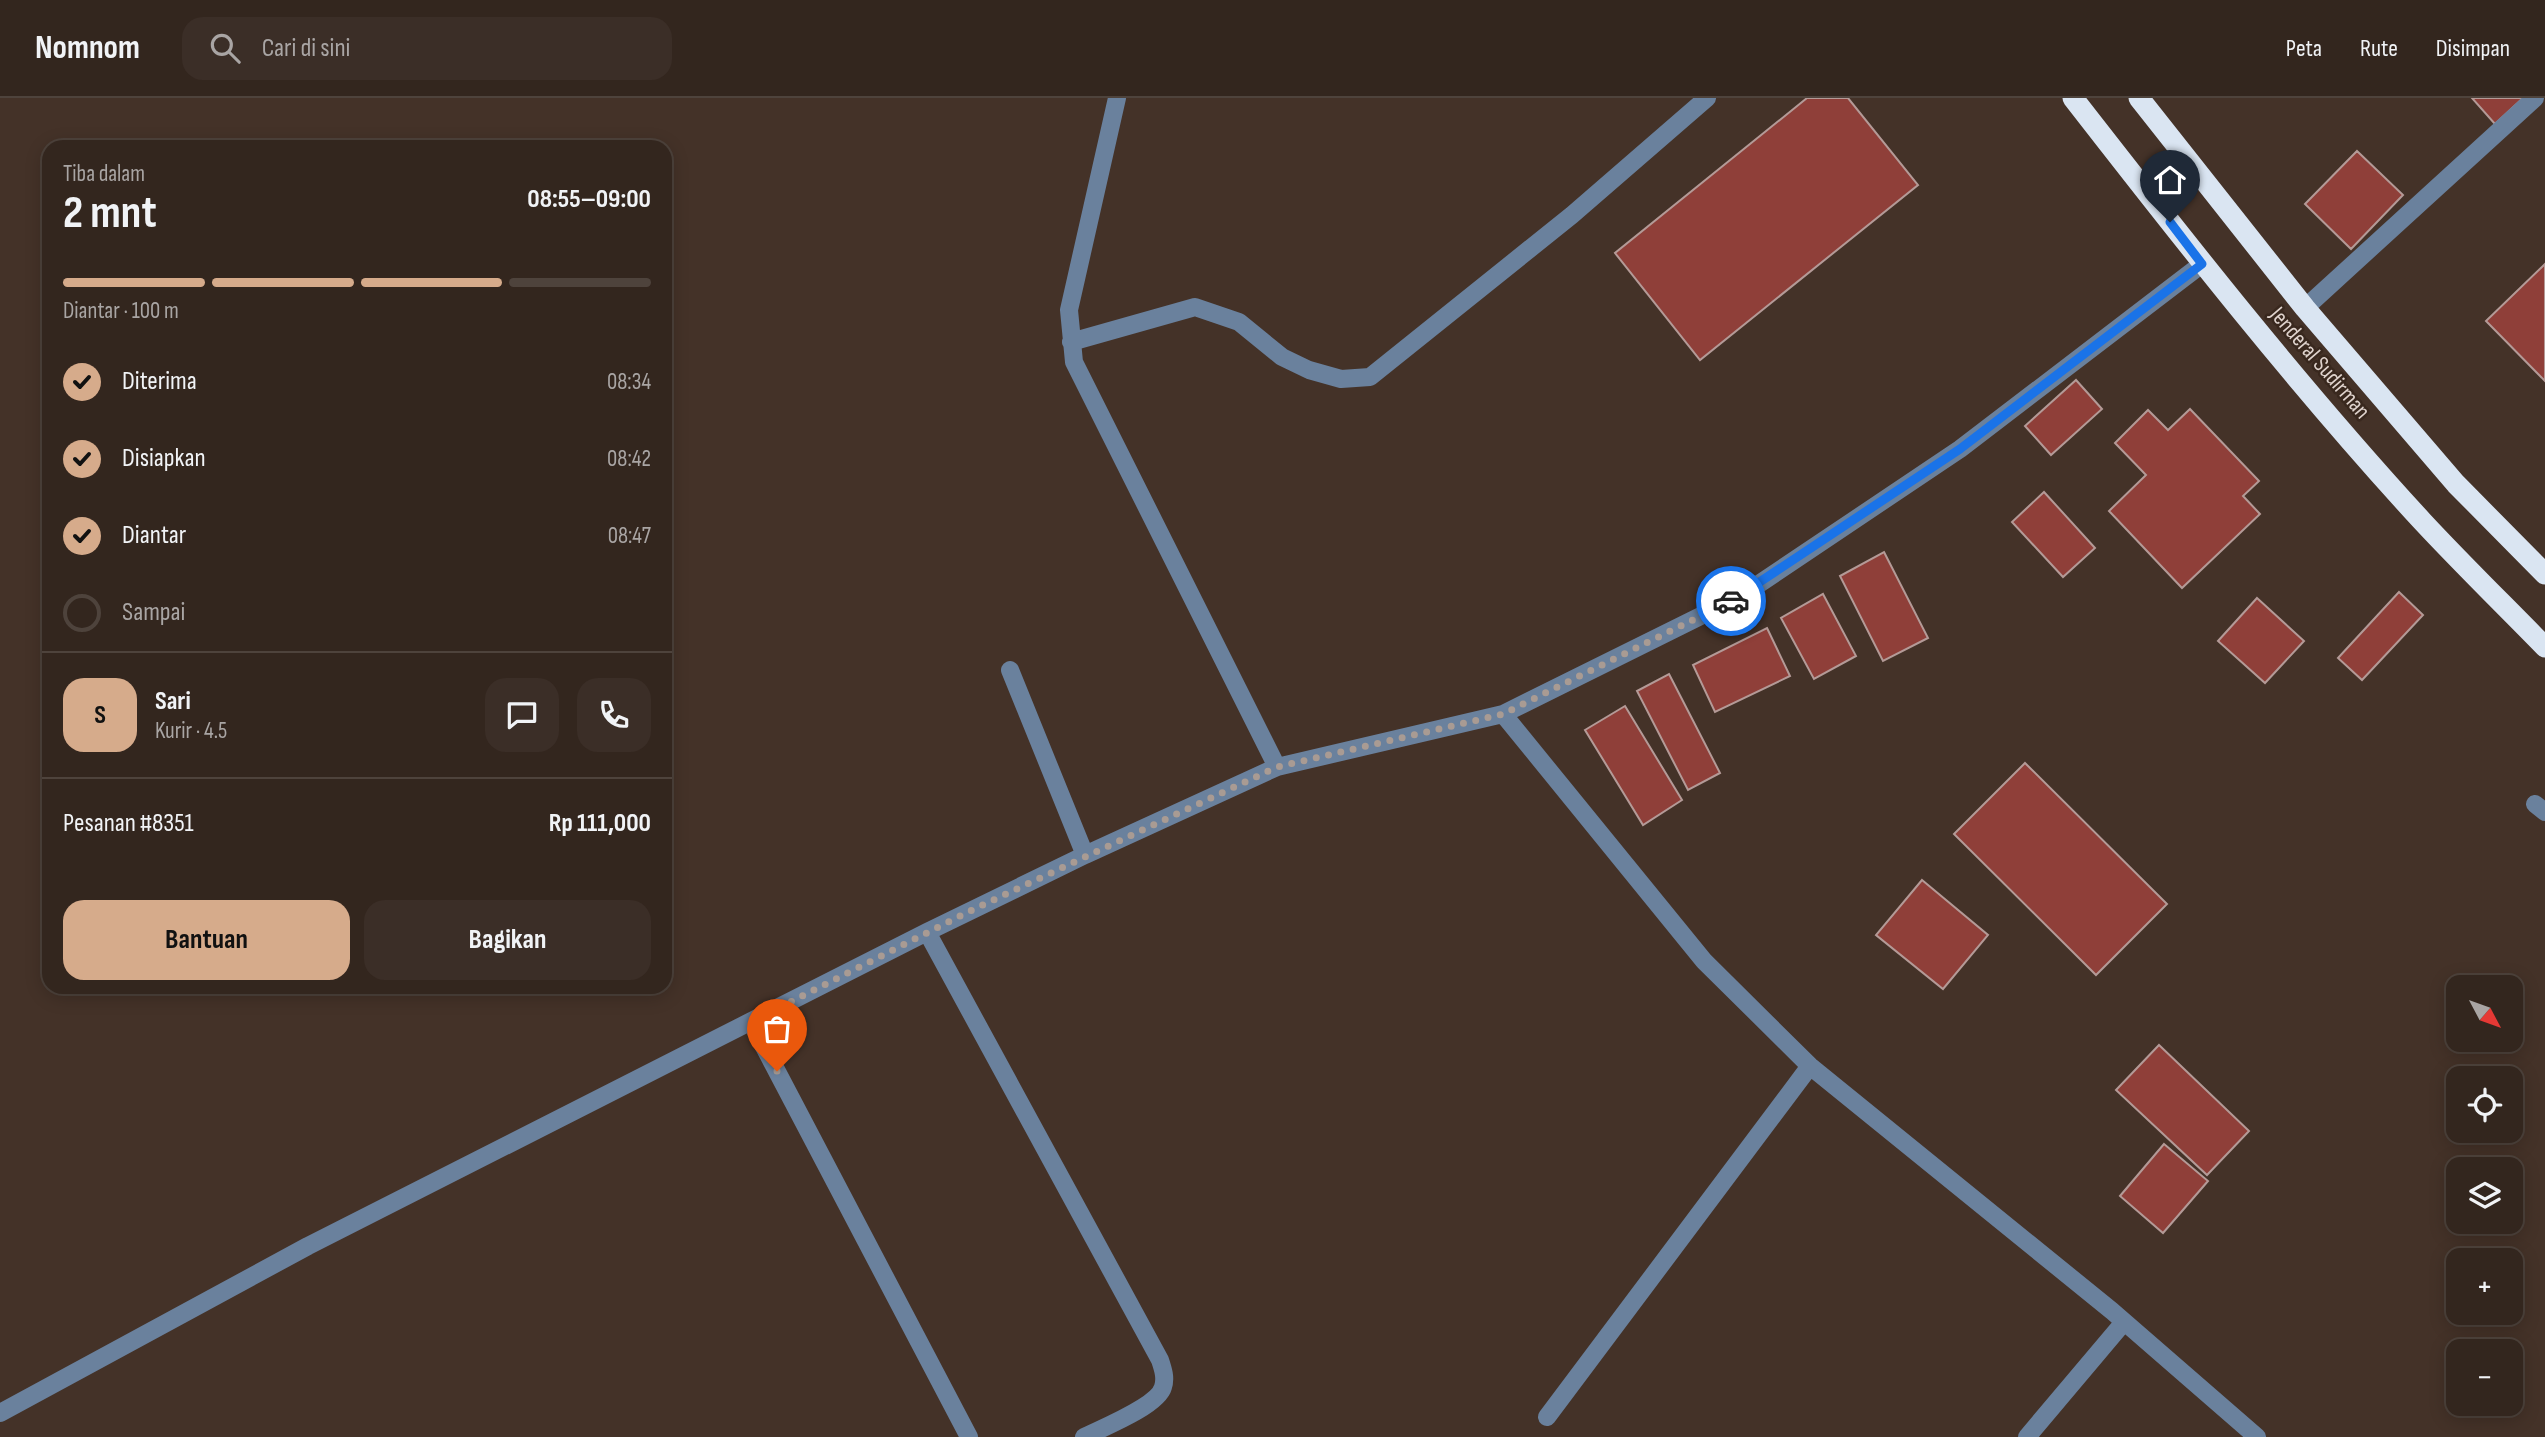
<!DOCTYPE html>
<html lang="id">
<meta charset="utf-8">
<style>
:root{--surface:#33261e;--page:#3b2e27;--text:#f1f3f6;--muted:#a9a5a4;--line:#4e433c;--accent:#d6ab8b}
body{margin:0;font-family:"Sofia Sans Condensed",sans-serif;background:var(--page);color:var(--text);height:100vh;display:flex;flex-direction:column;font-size:26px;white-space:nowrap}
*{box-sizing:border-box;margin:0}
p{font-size:23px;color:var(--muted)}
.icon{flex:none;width:38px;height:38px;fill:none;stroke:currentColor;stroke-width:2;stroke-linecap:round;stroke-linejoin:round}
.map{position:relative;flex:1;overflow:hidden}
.details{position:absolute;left:42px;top:42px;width:630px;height:854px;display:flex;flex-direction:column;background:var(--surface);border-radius:21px;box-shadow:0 4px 18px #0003,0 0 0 2px var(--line)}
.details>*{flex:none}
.needle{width:46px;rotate:131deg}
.tools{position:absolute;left:2446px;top:877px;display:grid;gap:14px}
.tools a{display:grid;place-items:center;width:77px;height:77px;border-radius:14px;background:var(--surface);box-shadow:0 4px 18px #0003,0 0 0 2px var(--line);font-size:35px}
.pin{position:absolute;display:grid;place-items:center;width:60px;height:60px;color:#fff;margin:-72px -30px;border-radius:50% 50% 50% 0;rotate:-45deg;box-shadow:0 0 7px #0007}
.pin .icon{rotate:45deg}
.courier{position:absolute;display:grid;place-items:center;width:70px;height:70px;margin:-35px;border:5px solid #1a73e8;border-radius:50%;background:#fff;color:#222;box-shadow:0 2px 9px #0007}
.headline em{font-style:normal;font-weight:700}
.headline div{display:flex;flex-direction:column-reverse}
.headline{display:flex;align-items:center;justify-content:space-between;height:119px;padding:0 21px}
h1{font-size:46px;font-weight:700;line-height:52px}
.bar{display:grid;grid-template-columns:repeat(4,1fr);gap:10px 7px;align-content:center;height:84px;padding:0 21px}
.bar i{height:9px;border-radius:5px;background:var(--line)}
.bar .on{background:var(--accent)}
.bar p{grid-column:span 4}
.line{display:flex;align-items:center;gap:18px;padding:0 21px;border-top:2px solid var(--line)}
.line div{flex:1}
.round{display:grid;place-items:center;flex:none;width:74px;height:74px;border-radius:21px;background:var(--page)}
ol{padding:0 21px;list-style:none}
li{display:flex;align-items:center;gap:21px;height:77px}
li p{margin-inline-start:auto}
li .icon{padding:7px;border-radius:50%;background:var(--accent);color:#111;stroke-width:4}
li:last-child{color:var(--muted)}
li i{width:38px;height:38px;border:4px solid var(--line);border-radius:50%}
.cta{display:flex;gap:14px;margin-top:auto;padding:14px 21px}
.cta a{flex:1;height:80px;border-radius:21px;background:var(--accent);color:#111;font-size:28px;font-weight:700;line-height:80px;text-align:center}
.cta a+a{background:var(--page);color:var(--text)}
header{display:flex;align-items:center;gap:42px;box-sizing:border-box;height:98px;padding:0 35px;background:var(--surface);border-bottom:2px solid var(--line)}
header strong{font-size:33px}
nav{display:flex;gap:38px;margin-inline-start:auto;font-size:24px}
.search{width:490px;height:63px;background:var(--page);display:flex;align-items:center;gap:18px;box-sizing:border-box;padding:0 24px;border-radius:21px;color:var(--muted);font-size:26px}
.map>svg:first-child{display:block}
.building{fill:#8f3f39;stroke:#b49a97;stroke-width:2}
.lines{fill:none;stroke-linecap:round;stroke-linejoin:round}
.minor{stroke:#6a819d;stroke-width:18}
.highway{stroke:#dae5f2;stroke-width:21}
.done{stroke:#a99b93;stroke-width:7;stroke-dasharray:0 12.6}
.route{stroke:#1a73e8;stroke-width:9}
.labels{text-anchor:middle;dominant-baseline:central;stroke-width:5;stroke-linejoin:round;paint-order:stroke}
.street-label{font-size:23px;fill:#dfd3cd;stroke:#39281e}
</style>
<header>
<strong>Nomnom</strong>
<div class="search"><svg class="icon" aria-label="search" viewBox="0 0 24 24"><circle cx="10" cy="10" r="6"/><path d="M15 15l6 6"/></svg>Cari di sini</div>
<nav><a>Peta</a><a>Rute</a><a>Disimpan</a></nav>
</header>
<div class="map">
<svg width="2545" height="1339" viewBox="0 0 2545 1339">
<rect width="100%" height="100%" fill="#443228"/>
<path class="building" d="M 1807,0 L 1848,0 L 1918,87 L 1700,262 L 1615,155 Z
M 2472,0 L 2523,0 L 2495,26 Z
M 2357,53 L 2403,97 L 2351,151 L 2305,106 Z
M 2545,166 L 2545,283 L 2486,223 Z
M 2076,282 L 2102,311 L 2051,357 L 2025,328 Z
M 2190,311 L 2259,383 L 2243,398 L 2260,416 L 2182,490 L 2109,413 L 2146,377 L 2115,345 L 2148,312 L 2168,332 Z
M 2044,394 L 2095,450 L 2063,479 L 2012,424 Z
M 1884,454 L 1928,540 L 1883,563 L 1840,478 Z
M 2399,494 L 2423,517 L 2362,582 L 2338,560 Z
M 1823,496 L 1856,558 L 1814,581 L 1781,520 Z
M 2257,500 L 2304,543 L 2265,585 L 2218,543 Z
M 1767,530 L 1790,578 L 1715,614 L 1693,567 Z
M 1669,576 L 1720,675 L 1688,692 L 1637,593 Z
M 1625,608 L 1682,702 L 1643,727 L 1585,632 Z
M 2025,665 L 2167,806 L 2096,877 L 1954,736 Z
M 1922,782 L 1988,837 L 1943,891 L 1876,837 Z
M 2159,947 L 2249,1033 L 2207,1077 L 2116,992 Z
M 2164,1046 L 2208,1083 L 2163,1135 L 2120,1098 Z"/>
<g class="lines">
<path class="minor" d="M 1117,0 L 1069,212 L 1074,264 L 1277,669
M 2305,210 L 2535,0
M 1071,244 L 1195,209 L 1239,224 L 1282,259 L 1309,272 L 1341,281 L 1370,279 L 1572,117 L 1707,0
M 1010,572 L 1085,757
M 1503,616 L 1704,863 L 1810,968 L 2112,1213 L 2257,1339
M 2535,706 L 2545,714
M 927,834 L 1160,1262 C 1163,1271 1166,1280 1163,1289 C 1158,1308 1102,1330 1084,1339
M 751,924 L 969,1339
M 0,1315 L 308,1148 L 927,834 L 1085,757 L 1277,669 L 1503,616 L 1741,498 L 1960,351 L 2202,166
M 1547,1319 L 1810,968
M 2027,1339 L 2124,1224"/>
<path class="highway" d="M 2073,0 C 2185,144 2298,288 2422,423 C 2462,466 2504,507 2545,549
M 2139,0 L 2305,210 L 2456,386 L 2545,476"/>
</g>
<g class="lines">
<path class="done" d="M 777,973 L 751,924 L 972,812 L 1277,669 L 1503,616 L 1731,503"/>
<path class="route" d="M 1731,503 L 1960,351 L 2202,166 L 2170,124"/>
</g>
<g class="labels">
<g class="street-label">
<text transform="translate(2320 265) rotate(49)">Jenderal Sudirman</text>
</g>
</g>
</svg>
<div class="tools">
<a><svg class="needle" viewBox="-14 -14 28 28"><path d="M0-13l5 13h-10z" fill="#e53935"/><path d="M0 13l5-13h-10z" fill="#a9a5a4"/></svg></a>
<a><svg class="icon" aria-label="locate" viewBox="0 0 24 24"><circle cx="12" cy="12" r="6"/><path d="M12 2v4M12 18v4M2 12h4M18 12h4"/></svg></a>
<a><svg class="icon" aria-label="layers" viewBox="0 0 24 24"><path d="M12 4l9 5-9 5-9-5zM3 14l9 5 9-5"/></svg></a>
<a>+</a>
<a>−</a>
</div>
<div class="pin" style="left:777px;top:973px;background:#ea580c"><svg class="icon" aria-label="bag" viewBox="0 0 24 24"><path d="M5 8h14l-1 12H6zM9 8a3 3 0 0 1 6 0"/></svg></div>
<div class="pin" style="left:2170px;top:124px;background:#1f2937"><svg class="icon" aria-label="home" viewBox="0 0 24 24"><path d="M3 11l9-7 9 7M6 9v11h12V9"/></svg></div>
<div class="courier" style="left:1731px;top:503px"><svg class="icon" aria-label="car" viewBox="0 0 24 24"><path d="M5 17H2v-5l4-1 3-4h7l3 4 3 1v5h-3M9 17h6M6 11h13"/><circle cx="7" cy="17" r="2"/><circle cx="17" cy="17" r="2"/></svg></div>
<section class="details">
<div class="headline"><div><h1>2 mnt</h1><p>Tiba dalam</p></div><em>08:55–09:00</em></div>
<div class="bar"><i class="on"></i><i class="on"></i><i class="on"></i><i></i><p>Diantar · 100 m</p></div>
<ol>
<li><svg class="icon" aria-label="check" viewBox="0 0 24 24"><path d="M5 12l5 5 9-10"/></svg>Diterima<p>08:34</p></li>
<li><svg class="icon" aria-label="check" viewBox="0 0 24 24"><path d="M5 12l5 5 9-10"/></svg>Disiapkan<p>08:42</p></li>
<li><svg class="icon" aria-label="check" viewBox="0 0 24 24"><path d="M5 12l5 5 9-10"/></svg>Diantar<p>08:47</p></li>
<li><i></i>Sampai</li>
</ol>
<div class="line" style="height:126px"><b class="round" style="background:var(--accent);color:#111">S</b><div><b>Sari</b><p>Kurir · 4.5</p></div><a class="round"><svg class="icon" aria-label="chat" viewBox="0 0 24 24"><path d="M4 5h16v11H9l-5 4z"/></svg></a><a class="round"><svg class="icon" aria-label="phone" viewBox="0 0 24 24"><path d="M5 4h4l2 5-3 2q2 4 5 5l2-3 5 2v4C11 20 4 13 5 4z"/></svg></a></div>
<div class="line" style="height:91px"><div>Pesanan #8351</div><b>Rp 111,000</b></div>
<div class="cta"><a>Bantuan</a><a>Bagikan</a></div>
</section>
</div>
